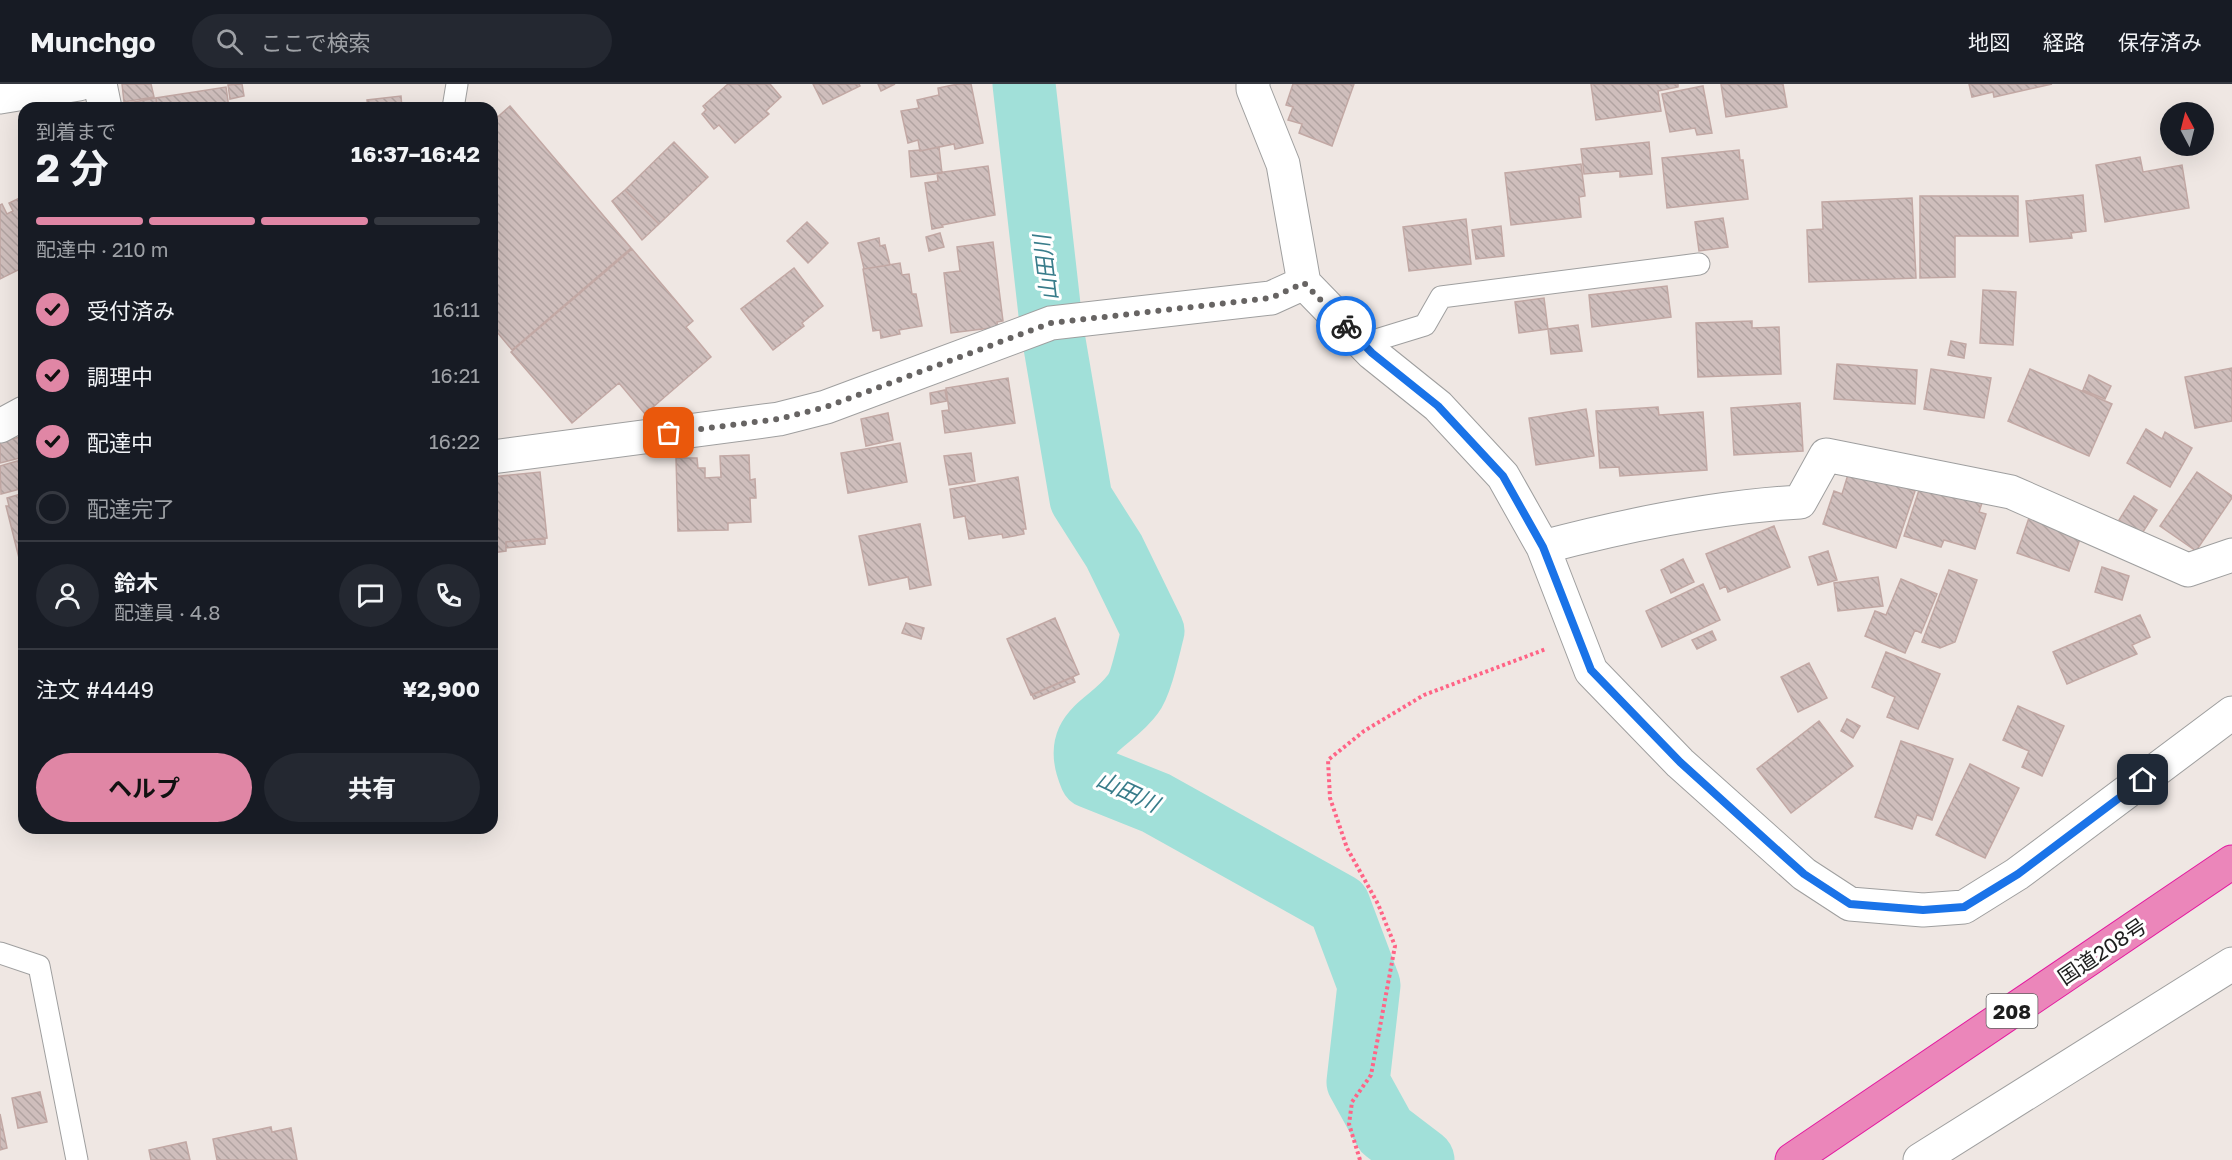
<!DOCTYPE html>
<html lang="ja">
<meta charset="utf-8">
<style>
:root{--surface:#171b24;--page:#242831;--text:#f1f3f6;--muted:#9ea1a6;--line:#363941;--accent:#e086a5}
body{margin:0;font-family:"Golos Text","Noto Sans JP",sans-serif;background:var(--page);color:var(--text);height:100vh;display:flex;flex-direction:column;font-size:22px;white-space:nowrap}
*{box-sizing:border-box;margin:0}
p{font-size:20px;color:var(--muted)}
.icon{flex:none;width:33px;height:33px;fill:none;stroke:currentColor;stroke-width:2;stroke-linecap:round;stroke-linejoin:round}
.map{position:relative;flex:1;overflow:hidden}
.panel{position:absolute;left:18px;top:18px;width:480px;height:732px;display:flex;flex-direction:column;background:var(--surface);border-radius:18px;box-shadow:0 6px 24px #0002}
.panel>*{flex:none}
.needle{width:39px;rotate:353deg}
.controls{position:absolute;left:2160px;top:18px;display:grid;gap:12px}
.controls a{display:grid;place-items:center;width:54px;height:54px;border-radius:50%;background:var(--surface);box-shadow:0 6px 24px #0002;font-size:30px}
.pin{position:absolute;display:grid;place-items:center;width:51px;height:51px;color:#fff;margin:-26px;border-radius:12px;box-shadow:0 3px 9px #0006}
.courier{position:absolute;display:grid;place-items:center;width:60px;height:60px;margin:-30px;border:4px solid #1a73e8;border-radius:50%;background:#fff;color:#222;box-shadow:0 2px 8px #0007}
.headline em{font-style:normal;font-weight:700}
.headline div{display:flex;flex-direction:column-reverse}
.headline{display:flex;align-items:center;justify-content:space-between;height:102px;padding:0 18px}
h1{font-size:39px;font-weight:700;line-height:45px}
.bar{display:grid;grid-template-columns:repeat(4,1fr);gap:9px 6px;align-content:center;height:72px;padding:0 18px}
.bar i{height:8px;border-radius:4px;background:var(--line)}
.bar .current{background:var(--accent)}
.bar p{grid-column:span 4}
.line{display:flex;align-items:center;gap:15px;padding:0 18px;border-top:2px solid var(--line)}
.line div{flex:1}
.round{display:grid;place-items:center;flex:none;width:63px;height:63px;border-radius:32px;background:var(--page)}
ol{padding:0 18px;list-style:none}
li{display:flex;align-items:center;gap:18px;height:66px}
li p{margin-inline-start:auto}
li .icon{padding:6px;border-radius:50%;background:var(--accent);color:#111;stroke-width:4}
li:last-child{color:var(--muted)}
li i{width:33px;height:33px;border:3px solid var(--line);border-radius:50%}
.primary-button{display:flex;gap:12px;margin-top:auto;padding:12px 18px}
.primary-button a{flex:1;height:69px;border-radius:36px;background:var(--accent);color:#111;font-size:24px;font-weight:700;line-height:69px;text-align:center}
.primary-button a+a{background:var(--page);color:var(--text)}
header{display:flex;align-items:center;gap:36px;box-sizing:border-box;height:84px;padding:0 30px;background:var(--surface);border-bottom:2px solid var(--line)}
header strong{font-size:28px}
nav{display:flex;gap:33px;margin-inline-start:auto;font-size:21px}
.search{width:420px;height:54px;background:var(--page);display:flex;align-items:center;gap:15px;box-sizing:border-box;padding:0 21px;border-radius:33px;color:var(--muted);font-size:22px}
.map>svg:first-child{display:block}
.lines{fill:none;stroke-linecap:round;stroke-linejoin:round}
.river{stroke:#a1e0d9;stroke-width:63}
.building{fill:url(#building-back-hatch);stroke:#c2a8a4;stroke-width:1.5}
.lane-casing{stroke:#9f9f9f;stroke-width:23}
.street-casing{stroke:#9f9f9f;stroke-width:35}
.highway-casing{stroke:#e31aa0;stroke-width:35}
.path{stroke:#ff6486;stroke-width:4;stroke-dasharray:3 3;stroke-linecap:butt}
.lane{stroke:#fff;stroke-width:21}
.street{stroke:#fff;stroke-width:33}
.highway{stroke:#eb86ba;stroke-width:33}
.done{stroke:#676463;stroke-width:6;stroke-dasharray:0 10.8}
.route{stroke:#1a73e8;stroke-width:8}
.labels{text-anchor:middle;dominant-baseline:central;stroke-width:6;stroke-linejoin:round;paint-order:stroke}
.shield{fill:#fff;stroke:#626262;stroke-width:1.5}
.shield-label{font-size:20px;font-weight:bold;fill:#1e1e1e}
.street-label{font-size:21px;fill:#1e1e1e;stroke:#fff}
.water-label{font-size:22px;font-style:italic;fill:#387c8a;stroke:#fff}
</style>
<header>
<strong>Munchgo</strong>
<div class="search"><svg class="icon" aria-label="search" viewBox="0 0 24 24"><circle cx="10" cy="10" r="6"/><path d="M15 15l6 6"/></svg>ここで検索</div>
<nav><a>地図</a><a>経路</a><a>保存済み</a></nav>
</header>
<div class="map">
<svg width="2232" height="1076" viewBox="0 0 2232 1076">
<defs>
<pattern id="building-back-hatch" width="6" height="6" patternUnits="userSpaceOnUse" patternTransform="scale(1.5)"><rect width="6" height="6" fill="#cfbebc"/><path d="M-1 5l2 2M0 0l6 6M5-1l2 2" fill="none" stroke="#b1a3a1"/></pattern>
</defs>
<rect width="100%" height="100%" fill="#efe7e3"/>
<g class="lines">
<path class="river" d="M 1024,0 L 1051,239 L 1081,415 L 1114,467 L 1153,547 C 1149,562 1141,600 1133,610 C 1110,642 1070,645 1091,693 L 1156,719 L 1339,821 L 1369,901 L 1358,998 L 1385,1047 L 1423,1076"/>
</g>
<path class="building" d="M 122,0 L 151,0 L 154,13 L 124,18 Z
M 242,0 L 244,12 L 230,15 L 228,1 Z
M 728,0 L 770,0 L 781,13 L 766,27 L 769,30 L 735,59 L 719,41 L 714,45 L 702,30 L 706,26 L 703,22 Z
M 813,0 L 859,0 L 860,2 L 823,20 Z
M 878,0 L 895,0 L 881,7 Z
M 958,0 L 971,0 L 983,59 L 955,65 L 954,60 L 920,67 L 918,56 L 908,59 L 901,27 L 919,24 L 917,16 L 939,11 L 938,4 Z
M 1293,0 L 1354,0 L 1332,62 L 1299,49 L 1302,40 L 1288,36 L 1293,23 L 1286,21 Z
M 1591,0 L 1678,0 L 1678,3 L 1658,7 L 1661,27 L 1596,36 Z
M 1721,0 L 1783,0 L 1787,23 L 1726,33 Z
M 1969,0 L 2052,0 L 1994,13 L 1993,8 L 1972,13 Z
M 1703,2 L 1712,49 L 1697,51 L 1695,44 L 1670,48 L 1662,10 Z
M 226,3 L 229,24 L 157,24 L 156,14 Z
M 401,12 L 402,24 L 368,24 L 367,16 Z
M 156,14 L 157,24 L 129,24 L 128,19 Z
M 510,22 L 631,164 L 512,266 L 492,242 L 492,38 Z
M 674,58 L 708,93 L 659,140 L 625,106 Z
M 1649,58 L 1652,90 L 1620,93 L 1620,87 L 1584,90 L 1581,65 Z
M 939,63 L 942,89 L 911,93 L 909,67 L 920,66 L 920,67 Z
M 1739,66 L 1740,76 L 1743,76 L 1748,115 L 1667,124 L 1662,74 Z
M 2140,73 L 2143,88 L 2182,81 L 2189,124 L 2105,138 L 2096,81 Z
M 1581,80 L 1585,112 L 1579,113 L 1581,133 L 1511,141 L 1505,89 Z
M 988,82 L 995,131 L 942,141 L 943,143 L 932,145 L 925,99 L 938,97 L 937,89 Z
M 625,106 L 659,140 L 642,156 L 612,117 Z
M 2083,111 L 2086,147 L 2071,149 L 2072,154 L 2030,158 L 2026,117 Z
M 24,112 L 24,183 L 0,195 L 0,121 L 2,120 L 7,130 L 13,127 L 9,119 Z
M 1920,112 L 2018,112 L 2018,152 L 1955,152 L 1955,193 L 1920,194 Z
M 1912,114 L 1916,194 L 1809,198 L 1807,146 L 1823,145 L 1822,118 Z
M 1723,134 L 1728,163 L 1699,167 L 1695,138 Z
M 1466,135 L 1471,180 L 1409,187 L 1403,143 Z
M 807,138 L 828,159 L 808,179 L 787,157 Z
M 1501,142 L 1504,172 L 1476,175 L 1472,146 Z
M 940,149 L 944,163 L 929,167 L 926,153 Z
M 879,154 L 880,162 L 885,161 L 890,181 L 864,185 L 858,159 Z
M 993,158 L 1003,237 L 997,238 L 998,243 L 951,249 L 944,189 L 960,187 L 957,163 Z
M 632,165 L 693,237 L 686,243 L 711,273 L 645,330 L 619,299 L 572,339 L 511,268 Z
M 900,179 L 902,191 L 909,190 L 912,210 L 916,210 L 922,242 L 899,246 L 900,250 L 881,254 L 880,246 L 873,247 L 863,185 Z
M 794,184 L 823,222 L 802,239 L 804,242 L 773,266 L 741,225 Z
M 1667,202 L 1671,233 L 1592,243 L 1589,211 Z
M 1983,206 L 2016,208 L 2013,261 L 1980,259 Z
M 1544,214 L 1548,245 L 1519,249 L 1515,218 Z
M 1752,237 L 1752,244 L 1779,243 L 1781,290 L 1698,293 L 1696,239 Z
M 1578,241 L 1582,267 L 1551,270 L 1548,245 Z
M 1951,257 L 1966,260 L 1964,274 L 1948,271 Z
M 1837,280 L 1917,286 L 1915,320 L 1834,315 Z
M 2232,284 L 2232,337 L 2195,344 L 2185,293 Z
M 1931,285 L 1991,294 L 1984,334 L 1924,325 Z
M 2030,285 L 2112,320 L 2089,372 L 2008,337 Z
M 2089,291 L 2111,302 L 2105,315 L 2083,306 Z
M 1008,294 L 1015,339 L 945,349 L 942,327 L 949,326 L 946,304 Z
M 945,306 L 947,317 L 931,320 L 930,309 Z
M 1800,319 L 1803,367 L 1734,371 L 1731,324 Z
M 1658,323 L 1659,331 L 1703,328 L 1707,386 L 1620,392 L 1619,383 L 1600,384 L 1596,327 Z
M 1586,325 L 1594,372 L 1536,381 L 1529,334 Z
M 888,329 L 893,356 L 866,362 L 861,335 Z
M 2146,345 L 2162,355 L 2165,348 L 2192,364 L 2170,403 L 2127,379 Z
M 24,352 L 24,373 L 0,379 L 0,358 Z
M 900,359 L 907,398 L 848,409 L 841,369 Z
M 971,369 L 975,397 L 949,401 L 944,372 Z
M 749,371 L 750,396 L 755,395 L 756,414 L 750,414 L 751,438 L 728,439 L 728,446 L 678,447 L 676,374 L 697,374 L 698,384 L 705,384 L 705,394 L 721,393 L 720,372 Z
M 21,376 L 24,388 L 24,404 L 1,410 L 0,382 Z
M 1850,384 L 1915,407 L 1896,464 L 1823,440 L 1834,407 L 1842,410 Z
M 540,388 L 547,454 L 506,458 L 506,467 L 492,469 L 492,393 Z
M 2197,388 L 2232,412 L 2232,414 L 2196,467 L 2160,442 Z
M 1018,393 L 1026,445 L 1023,445 L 1024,450 L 1003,454 L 1002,450 L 969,455 L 965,432 L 954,434 L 950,405 Z
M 1922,397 L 1983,416 L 1979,428 L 1986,430 L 1975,465 L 1944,456 L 1941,463 L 1904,452 Z
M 24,409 L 24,477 L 20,478 L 6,422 L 9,422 L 7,414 Z
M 2134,412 L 2157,426 L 2141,451 L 2119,436 Z
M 2031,428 L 2083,446 L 2069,487 L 2017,469 Z
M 920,440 L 931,501 L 910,505 L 908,493 L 869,501 L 859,452 Z
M 1774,442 L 1790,483 L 1728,508 L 1726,502 L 1720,505 L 1706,470 Z
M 545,454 L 545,460 L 506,464 L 506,458 Z
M 1828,467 L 1837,496 L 1818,501 L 1809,473 Z
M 1683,475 L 1694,498 L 1671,509 L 1661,486 Z
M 2102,483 L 2129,492 L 2122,516 L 2095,508 Z
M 1949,486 L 1977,496 L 1955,558 L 1940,564 L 1922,558 Z
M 1878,493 L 1883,522 L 1838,527 L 1834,499 Z
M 1901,495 L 1937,510 L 1921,549 L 1915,546 L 1905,569 L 1865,552 L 1875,527 L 1886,531 Z
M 1703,500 L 1720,536 L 1662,563 L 1646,527 Z
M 2140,531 L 2150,553 L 2132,561 L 2137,570 L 2067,600 L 2053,568 Z
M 1055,534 L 1079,590 L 1031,611 L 1007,555 Z
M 906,539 L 924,544 L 921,555 L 902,549 Z
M 1712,547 L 1716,556 L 1697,565 L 1692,556 Z
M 1886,568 L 1940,590 L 1918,645 L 1887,633 L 1895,613 L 1872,603 Z
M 1809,579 L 1827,614 L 1798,628 L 1781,593 Z
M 1073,593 L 1075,598 L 1034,615 L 1032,611 Z
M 2018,622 L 2064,642 L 2042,692 L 2022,683 L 2029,667 L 2003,656 Z
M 1847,635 L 1860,642 L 1853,654 L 1841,647 Z
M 1819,637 L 1853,682 L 1791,729 L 1757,685 Z
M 1901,657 L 1953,675 L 1932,736 L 1917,731 L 1912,745 L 1875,733 Z
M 1970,680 L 2019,704 L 1985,774 L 1936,751 Z
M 40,1008 L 47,1038 L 18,1044 L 12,1014 Z
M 0,1030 L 7,1064 L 0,1066 Z
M 271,1043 L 272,1048 L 291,1044 L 297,1076 L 217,1076 L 213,1055 Z
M 186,1058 L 190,1076 L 151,1076 L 149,1066 Z"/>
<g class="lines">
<g class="lane-casing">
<path id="lane" d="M 453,24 L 457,0
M 1363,260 L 1425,241 L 1441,213 L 1699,180
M 0,869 L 39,882 L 77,1076"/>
</g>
<g class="street-casing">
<path id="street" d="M 100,0 L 105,24
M 1253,0 L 1253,5 L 1283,80 L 1304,199
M 0,13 L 79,0
M 0,342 L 24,329
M 492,373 L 779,335 L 826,323 L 1051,239 L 1271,214 L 1304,199 L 1372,269 L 1438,322 L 1503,392 L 1543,463 L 1591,587 L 1680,679 L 1804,790 L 1850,820 L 1923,826 L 1964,823 L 2017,790 L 2232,629
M 1543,463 C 1626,441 1714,423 1800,418 L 1826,371 L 2011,408 L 2188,486 L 2232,471
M 1920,1076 L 2232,880"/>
</g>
<g class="highway-casing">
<path id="highway" d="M 1792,1076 L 2232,778"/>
</g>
<path class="path" d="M 1360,1076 L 1349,1040 L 1352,1018 L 1371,991 L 1395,862 L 1378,820 L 1347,764 L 1330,714 L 1328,676 L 1364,647 L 1424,611 L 1546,565"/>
<use href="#lane" class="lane"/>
<use href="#street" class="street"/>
<use href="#highway" class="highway"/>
</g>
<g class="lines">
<path class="done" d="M 669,349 L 779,335 L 826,323 L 1051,239 L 1271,214 L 1304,199 L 1346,242"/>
<path class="route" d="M 1346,242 L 1372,269 L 1438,322 L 1503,392 L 1543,463 L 1591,586 L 1680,678 L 1786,774 L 1804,790 L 1850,820 L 1923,826 L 1964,823 L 2018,790 L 2143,696"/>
</g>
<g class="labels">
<rect class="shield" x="1986.5" y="910" width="51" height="34" rx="4.5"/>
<g class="shield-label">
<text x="2012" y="927">208</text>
</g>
<g class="street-label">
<text transform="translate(2102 867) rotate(-34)">国道208号</text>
</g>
<g class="water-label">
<text transform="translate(1045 184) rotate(-97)">山田川</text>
<text transform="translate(1128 707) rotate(25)">山田川</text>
</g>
</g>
</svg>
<div class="controls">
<a><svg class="needle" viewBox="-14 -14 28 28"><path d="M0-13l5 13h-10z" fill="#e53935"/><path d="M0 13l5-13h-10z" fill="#9ea1a6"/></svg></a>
</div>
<div class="pin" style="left:669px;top:349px;background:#ea580c"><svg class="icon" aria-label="bag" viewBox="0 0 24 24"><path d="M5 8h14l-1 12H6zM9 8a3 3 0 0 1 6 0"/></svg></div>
<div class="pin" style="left:2143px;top:696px;background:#1f2937"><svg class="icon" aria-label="home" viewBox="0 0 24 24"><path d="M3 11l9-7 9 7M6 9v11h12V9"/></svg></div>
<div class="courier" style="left:1346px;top:242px"><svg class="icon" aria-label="bike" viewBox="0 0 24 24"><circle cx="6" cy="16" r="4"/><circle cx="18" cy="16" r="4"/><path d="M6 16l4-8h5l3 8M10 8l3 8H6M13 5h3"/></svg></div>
<section class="panel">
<div class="headline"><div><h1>2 分</h1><p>到着まで</p></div><em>16:37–16:42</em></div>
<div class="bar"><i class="current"></i><i class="current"></i><i class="current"></i><i></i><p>配達中 · 210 m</p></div>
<ol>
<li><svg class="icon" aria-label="check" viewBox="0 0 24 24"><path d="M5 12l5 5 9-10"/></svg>受付済み<p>16:11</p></li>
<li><svg class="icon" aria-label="check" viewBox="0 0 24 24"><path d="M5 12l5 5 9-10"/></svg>調理中<p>16:21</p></li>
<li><svg class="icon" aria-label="check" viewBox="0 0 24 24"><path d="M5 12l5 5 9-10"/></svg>配達中<p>16:22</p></li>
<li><i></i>配達完了</li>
</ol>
<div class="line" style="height:108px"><a class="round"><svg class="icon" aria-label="person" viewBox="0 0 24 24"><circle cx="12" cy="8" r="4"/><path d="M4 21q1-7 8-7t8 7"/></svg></a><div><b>鈴木</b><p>配達員 · 4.8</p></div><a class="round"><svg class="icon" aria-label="chat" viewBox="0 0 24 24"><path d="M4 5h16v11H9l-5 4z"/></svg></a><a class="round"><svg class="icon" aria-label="phone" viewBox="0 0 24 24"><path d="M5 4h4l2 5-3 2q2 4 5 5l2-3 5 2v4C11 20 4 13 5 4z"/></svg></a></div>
<div class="line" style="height:78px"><div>注文 #4449</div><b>¥2,900</b></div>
<div class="primary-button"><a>ヘルプ</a><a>共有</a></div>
</section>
</div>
